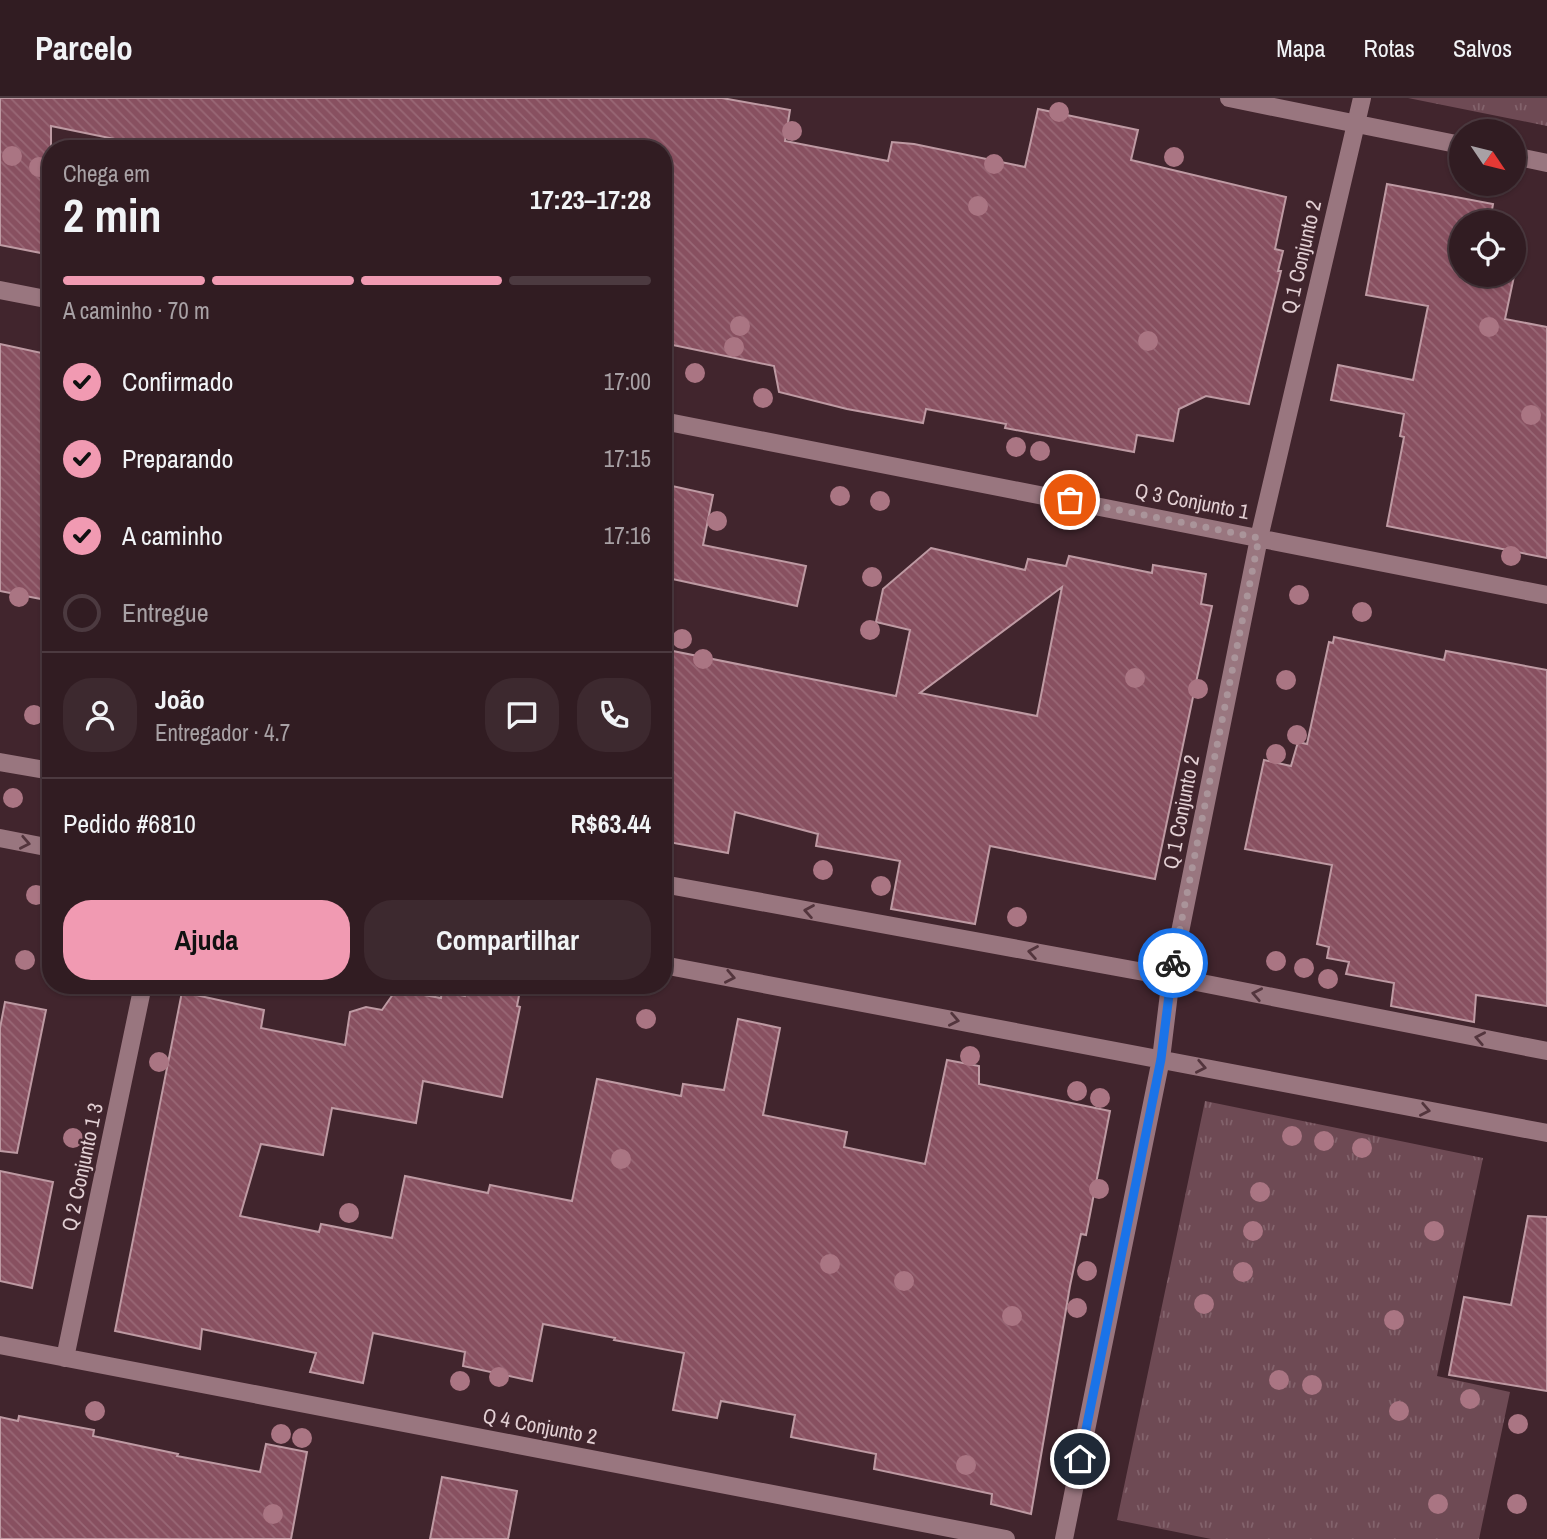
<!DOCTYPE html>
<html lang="pt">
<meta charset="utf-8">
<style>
:root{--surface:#311c22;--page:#3d292f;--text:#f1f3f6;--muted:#a8a1a5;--line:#4c3a40;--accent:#f19ab2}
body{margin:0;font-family:"Archivo Narrow",sans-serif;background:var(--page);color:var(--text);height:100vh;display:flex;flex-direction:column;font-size:26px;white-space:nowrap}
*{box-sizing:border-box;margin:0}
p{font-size:23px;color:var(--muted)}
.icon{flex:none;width:38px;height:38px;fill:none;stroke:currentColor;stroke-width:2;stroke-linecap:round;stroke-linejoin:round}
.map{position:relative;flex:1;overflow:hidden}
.drawer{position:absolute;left:42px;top:42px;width:630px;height:854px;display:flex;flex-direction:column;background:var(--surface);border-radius:28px;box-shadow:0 2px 5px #0004,0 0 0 2px var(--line)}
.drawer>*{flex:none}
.needle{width:46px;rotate:125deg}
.fabs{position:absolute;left:1449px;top:21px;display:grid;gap:14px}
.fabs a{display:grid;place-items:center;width:77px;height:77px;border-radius:50%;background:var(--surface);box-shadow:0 2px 5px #0004,0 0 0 2px var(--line);font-size:35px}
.pin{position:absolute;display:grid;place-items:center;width:60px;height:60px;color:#fff;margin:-30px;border:4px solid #fff;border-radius:50%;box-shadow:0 2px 7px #0007}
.courier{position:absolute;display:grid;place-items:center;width:70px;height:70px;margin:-35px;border:5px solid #1a73e8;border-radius:50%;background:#fff;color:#222;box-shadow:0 2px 9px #0007}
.head em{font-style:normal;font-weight:800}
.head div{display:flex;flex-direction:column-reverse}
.head{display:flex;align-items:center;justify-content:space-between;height:119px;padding:0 21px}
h1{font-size:46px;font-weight:800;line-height:52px}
.bar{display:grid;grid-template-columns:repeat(4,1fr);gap:10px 7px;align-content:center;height:84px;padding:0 21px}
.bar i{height:9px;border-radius:5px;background:var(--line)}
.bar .current{background:var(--accent)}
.bar p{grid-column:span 4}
.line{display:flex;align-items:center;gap:18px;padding:0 21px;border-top:2px solid var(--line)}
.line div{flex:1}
.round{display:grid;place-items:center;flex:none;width:74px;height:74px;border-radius:28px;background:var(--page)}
ol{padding:0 21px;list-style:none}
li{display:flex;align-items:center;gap:21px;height:77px}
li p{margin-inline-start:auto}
li .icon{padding:7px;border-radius:50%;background:var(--accent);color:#111;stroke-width:4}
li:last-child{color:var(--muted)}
li i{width:38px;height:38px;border:4px solid var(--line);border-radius:50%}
.action{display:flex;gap:14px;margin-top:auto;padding:14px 21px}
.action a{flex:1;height:80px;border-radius:28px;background:var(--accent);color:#111;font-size:28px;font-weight:800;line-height:80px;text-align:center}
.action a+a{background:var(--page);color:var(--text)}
header{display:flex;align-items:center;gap:42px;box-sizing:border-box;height:98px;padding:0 35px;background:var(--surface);border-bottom:2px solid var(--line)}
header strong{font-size:33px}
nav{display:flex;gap:38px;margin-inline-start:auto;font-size:24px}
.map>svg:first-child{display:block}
.park{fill:url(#park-tufts)}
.building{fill:url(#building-back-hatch);stroke:#be9aa3;stroke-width:2;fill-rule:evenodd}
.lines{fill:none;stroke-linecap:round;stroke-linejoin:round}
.minor{stroke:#99767f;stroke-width:18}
.tree{fill:#aa7583}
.oneway{stroke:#53353d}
.done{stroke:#aa949a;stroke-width:7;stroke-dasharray:0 12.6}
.route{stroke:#1a73e8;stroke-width:9}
.labels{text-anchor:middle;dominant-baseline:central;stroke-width:5;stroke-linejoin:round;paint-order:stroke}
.street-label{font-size:21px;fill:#e3d0d4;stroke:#41252d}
</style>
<header>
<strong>Parcelo</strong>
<nav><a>Mapa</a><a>Rotas</a><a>Salvos</a></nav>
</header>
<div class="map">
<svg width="1547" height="1441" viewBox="0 0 1547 1441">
<defs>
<pattern id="park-tufts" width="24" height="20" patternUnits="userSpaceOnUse" patternTransform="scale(1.75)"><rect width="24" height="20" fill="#6e4a54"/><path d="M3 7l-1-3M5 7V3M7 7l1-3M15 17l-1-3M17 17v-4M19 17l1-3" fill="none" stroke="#83636c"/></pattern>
<pattern id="building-back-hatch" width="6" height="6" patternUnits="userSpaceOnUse" patternTransform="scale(1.75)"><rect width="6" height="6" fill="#885060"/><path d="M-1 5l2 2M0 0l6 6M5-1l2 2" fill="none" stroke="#996876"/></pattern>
</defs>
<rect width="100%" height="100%" fill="#41252d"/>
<path class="park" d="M 1408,0 L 1547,0 L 1547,28 Z
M 1205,1003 L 1483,1060 L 1437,1278 L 1510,1294 L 1479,1441 L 1211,1441 L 1117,1422 Z"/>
<path class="building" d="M 0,0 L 722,0 L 790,12 L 785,43 L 888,63 L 892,44 L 914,46 L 1025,69 L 1038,11 L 1138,32 L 1131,62 L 1286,99 L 1275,151 L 1283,153 L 1278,173 L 1281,173 L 1249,306 L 1206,298 L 1179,311 L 1173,343 L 1137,337 L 1134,354 L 1005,330 L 1006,326 L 926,311 L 923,325 L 847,311 L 779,294 L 774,268 L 663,245 L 663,51 L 132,51 L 134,45 L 51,28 L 51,131 L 46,156 L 0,147 Z
M 1387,86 L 1493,106 L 1490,124 L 1461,124 L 1461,177 L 1514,177 L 1514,163 L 1517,164 L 1505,221 L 1547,229 L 1547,460 L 1387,428 L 1404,339 L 1400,338 L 1404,316 L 1331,302 L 1338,267 L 1413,282 L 1428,208 L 1366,197 Z
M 0,246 L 51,257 L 51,503 L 0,493 Z
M 663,386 L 713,397 L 703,447 L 806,468 L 797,508 L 663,479 Z
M 931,450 L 1025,472 L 1028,461 L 1066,468 L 1069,458 L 1152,475 L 1153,467 L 1206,476 L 1201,506 L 1212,508 L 1155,781 L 990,748 L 975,826 L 891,811 L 900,763 L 816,748 L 818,736 L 735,714 L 728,755 L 663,743 L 663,551 L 896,598 L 910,532 L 876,524 L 883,491 ZM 1062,489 L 1037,618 L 920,595 L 1042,504 Z
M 1334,539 L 1444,562 L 1446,553 L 1547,572 L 1547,908 L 1476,897 L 1474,924 L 1391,908 L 1394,885 L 1346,876 L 1349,864 L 1327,860 L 1329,849 L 1317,846 L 1332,767 L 1245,751 L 1264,662 L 1291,668 L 1298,644 L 1307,646 L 1329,544 L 1333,545 Z
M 468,887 L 521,887 L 517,908 L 520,909 L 502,999 L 423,983 L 416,1025 L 332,1010 L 323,1057 L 261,1046 L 240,1118 L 319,1134 L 321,1126 L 392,1140 L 405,1078 L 488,1095 L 490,1087 L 572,1103 L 597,981 L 681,998 L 683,986 L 724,992 L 738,921 L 780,930 L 763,1017 L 847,1034 L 844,1049 L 925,1066 L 947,962 L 979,968 L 979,986 L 1110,1013 L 1086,1137 L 1081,1136 L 1070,1188 L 1031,1416 L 991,1406 L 992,1396 L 874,1371 L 876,1356 L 791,1339 L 795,1317 L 721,1303 L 717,1320 L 673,1312 L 684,1255 L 614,1242 L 615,1240 L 543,1226 L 532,1283 L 463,1268 L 465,1254 L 373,1235 L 363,1285 L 310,1274 L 316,1255 L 202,1231 L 200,1251 L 115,1233 L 182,894 L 264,912 L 261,930 L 345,947 L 350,914 L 366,909 L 382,912 L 396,892 L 441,900 L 442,893 L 465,898 Z
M 5,904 L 46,912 L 17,1055 L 0,1053 L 0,930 Z
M 0,1073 L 53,1084 L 32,1190 L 0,1183 Z
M 1528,1118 L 1547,1119 L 1547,1293 L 1449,1277 L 1464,1199 L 1511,1207 Z
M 19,1318 L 94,1332 L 93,1338 L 178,1356 L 177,1358 L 260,1374 L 266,1346 L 307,1354 L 291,1441 L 0,1441 L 0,1319 L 18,1323 Z
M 442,1379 L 517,1393 L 508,1441 L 430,1441 Z"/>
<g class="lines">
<path class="minor" d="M 1229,0 L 1461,47
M 1514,58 L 1547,65
M 0,192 L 51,202
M 663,323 L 1547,497
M 0,664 L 51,673
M 0,740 L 51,750
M 663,786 L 1171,879 L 1547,953
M 663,867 L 1547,1035
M 0,1247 L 1006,1441
M 65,1260 L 143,887
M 1064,1441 L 1161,961 L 1171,879 L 1259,440 L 1362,0"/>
</g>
<g class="tree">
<circle cx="1059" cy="14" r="10"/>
<circle cx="792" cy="33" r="10"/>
<circle cx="12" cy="58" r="10"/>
<circle cx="1174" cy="59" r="10"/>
<circle cx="994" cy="66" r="10"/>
<circle cx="39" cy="69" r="10"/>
<circle cx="978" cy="108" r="10"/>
<circle cx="740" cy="228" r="10"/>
<circle cx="1489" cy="229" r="10"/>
<circle cx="1148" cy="243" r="10"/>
<circle cx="734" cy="249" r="10"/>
<circle cx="695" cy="275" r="10"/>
<circle cx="763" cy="300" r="10"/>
<circle cx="1531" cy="317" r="10"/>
<circle cx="1016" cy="349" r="10"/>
<circle cx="1040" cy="353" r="10"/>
<circle cx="840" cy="398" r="10"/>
<circle cx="880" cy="403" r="10"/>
<circle cx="717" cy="423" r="10"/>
<circle cx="1511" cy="458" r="10"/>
<circle cx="872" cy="479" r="10"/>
<circle cx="1299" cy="497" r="10"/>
<circle cx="19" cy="499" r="10"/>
<circle cx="1362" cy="514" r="10"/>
<circle cx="870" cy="532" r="10"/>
<circle cx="682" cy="541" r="10"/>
<circle cx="703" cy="561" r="10"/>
<circle cx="1135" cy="580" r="10"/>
<circle cx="1286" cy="582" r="10"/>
<circle cx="1198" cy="591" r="10"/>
<circle cx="34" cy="617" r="10"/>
<circle cx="1297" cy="637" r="10"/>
<circle cx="1276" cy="656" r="10"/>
<circle cx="13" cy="700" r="10"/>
<circle cx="823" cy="772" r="10"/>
<circle cx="881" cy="788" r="10"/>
<circle cx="36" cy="797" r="10"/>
<circle cx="1017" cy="819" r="10"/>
<circle cx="25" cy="862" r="10"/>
<circle cx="1276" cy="863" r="10"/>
<circle cx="1304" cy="870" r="10"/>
<circle cx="1328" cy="881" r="10"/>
<circle cx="646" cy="921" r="10"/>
<circle cx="970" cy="958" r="10"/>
<circle cx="159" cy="964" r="10"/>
<circle cx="1077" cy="993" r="10"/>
<circle cx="1100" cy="1000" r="10"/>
<circle cx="1292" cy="1038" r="10"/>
<circle cx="73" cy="1040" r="10"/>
<circle cx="1324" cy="1043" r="10"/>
<circle cx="1362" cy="1050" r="10"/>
<circle cx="621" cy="1061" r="10"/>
<circle cx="1099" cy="1091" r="10"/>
<circle cx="1260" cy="1094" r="10"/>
<circle cx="349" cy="1115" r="10"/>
<circle cx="1253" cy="1133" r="10"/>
<circle cx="1434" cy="1133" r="10"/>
<circle cx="830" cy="1166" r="10"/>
<circle cx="1087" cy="1173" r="10"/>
<circle cx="1243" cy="1174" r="10"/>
<circle cx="904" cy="1183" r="10"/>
<circle cx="1204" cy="1206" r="10"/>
<circle cx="1077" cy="1210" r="10"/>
<circle cx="1012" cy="1218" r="10"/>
<circle cx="1394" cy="1222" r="10"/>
<circle cx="499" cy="1279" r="10"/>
<circle cx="1279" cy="1282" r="10"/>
<circle cx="460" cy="1283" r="10"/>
<circle cx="1312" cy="1287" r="10"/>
<circle cx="1470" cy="1301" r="10"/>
<circle cx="95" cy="1313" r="10"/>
<circle cx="1399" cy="1313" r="10"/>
<circle cx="1518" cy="1326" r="10"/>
<circle cx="281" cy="1336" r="10"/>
<circle cx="302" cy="1340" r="10"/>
<circle cx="966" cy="1367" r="10"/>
<circle cx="1438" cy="1406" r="10"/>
<circle cx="1517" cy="1406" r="10"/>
<circle cx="273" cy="1416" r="10"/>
</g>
<defs><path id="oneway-chevron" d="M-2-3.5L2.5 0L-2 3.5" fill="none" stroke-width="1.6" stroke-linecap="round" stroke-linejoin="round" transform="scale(1.75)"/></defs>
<g class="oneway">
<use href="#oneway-chevron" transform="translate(25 745) rotate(11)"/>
<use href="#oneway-chevron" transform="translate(809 813) rotate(-170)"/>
<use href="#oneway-chevron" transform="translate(1033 854) rotate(-170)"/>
<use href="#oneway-chevron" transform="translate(730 879) rotate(11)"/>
<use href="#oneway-chevron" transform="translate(1257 896) rotate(-169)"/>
<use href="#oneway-chevron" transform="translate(954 922) rotate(11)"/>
<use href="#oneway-chevron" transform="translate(1480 940) rotate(-169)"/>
<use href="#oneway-chevron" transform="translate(1201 969) rotate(11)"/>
<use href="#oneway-chevron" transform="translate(1425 1012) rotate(11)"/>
</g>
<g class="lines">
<path class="done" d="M 1070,402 L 1259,440 L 1173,865"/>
<path class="route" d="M 1080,1361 L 1161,961 L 1173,865"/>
</g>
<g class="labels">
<g class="street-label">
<text transform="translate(1301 159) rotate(-77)">Q 1 Conjunto 2</text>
<text transform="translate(1192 403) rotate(11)">Q 3 Conjunto 1</text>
<text transform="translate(1181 714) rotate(-79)">Q 1 Conjunto 2</text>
<text transform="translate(82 1069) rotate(-78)">Q 2 Conjunto 1 3</text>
<text transform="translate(540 1328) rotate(11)">Q 4 Conjunto 2</text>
</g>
</g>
</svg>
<div class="fabs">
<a><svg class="needle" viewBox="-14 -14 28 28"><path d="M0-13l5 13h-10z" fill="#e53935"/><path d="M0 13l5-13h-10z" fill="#a8a1a5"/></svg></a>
<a><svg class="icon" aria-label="locate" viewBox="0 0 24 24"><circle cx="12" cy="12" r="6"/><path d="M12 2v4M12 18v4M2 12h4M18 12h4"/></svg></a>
</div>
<div class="pin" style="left:1070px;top:402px;background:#ea580c"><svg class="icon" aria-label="bag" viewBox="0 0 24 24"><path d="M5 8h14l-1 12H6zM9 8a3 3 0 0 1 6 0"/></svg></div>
<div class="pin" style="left:1080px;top:1361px;background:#1f2937"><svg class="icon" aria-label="home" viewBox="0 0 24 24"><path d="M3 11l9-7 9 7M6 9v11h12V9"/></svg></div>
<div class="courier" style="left:1173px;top:865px"><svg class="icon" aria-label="bike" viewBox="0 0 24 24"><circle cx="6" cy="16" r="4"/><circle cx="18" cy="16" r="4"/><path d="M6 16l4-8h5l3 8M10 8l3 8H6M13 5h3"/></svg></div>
<section class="drawer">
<div class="head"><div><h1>2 min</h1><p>Chega em</p></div><em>17:23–17:28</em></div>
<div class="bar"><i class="current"></i><i class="current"></i><i class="current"></i><i></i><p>A caminho · 70 m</p></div>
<ol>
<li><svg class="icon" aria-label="check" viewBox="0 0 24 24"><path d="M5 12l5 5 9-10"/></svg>Confirmado<p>17:00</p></li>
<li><svg class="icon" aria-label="check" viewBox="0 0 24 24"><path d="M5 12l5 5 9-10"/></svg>Preparando<p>17:15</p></li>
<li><svg class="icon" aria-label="check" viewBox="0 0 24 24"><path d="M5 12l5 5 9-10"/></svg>A caminho<p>17:16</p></li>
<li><i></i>Entregue</li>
</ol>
<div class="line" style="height:126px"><a class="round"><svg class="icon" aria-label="person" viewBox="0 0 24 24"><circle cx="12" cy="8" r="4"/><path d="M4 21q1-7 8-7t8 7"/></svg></a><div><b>João</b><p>Entregador · 4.7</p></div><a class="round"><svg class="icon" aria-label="chat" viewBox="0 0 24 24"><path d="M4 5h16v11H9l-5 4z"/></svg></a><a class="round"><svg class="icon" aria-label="phone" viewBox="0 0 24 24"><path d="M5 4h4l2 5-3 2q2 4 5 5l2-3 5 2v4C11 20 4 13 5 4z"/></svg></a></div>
<div class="line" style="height:91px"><div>Pedido #6810</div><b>R$63.44</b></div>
<div class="action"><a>Ajuda</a><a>Compartilhar</a></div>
</section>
</div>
